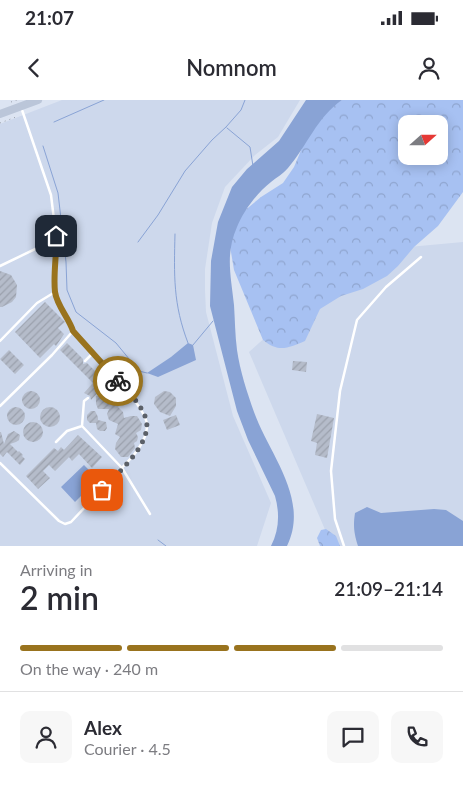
<!DOCTYPE html>
<meta charset="utf-8">
<style>
:root{--surface:#fff;--page:#f7f7f7;--text:#2b2b33;--muted:#7c7c81;--line:#e1e1e2;--accent:#99731e}
body{margin:0;font-family:Lato,sans-serif;background:var(--page);color:var(--text);height:100vh;display:flex;flex-direction:column;font-size:19px;white-space:nowrap}
*{box-sizing:border-box;margin:0}
p{font-size:16px;color:var(--muted)}
.icon{flex:none;width:28px;height:28px;fill:none;stroke:currentColor;stroke-width:2;stroke-linecap:round;stroke-linejoin:round}
.map{position:relative;height:446px;overflow:hidden}
.side{display:flex;flex-direction:column;background:var(--surface);flex:1}
.side>*{flex:none}
.needle{width:32px;rotate:69deg}
.tools{position:absolute;left:398px;top:15px;display:grid;gap:10px}
.tools a{display:grid;place-items:center;width:50px;height:50px;border-radius:10px;background:var(--surface);box-shadow:0 2px 12px #0003;font-size:25px}
.pin{position:absolute;display:grid;place-items:center;width:42px;height:42px;color:#fff;margin:-21px;border-radius:10px;box-shadow:0 2px 8px #0006}
.courier{position:absolute;display:grid;place-items:center;width:50px;height:50px;margin:-25px;border:4px solid #99731e;border-radius:50%;background:#fff;color:#222;box-shadow:0 1px 6px #0007}
.headline em{font-style:normal;font-weight:600}
.headline div{display:flex;flex-direction:column-reverse}
.headline{display:flex;align-items:center;justify-content:space-between;height:85px;padding:0 20px}
h1{font-size:32px;font-weight:600;line-height:38px}
.bar{display:grid;grid-template-columns:repeat(4,1fr);gap:8px 5px;align-content:center;height:60px;padding:0 20px}
.bar i{height:6px;border-radius:4px;background:var(--line)}
.bar .active{background:var(--accent)}
.bar p{grid-column:span 4}
.line{display:flex;align-items:center;gap:12px;padding:0 20px;border-top:1px solid var(--line)}
.line div{flex:1}
.round{display:grid;place-items:center;flex:none;width:52px;height:52px;border-radius:10px;background:var(--page)}
.status{display:flex;justify-content:space-between;align-items:center;height:35px;padding:0 25px;background:var(--surface);direction:ltr}
.status svg{height:14px;fill:currentColor}
header{display:flex;justify-content:space-between;align-items:center;height:65px;padding:0 20px;background:var(--surface);font-size:22px;font-weight:600}
.map>svg:first-child{display:block}
.built{fill:#cdd8ec}
.forest{fill:url(#forest-crowns);fill-rule:evenodd}
.water{fill:#89a3d5}
.lines{fill:none;stroke-linecap:round;stroke-linejoin:round}
.stream{stroke:#89a3d5;stroke-width:1}
.building{fill:url(#building-hatch)}
.path{stroke:#9aa0ab;stroke-width:1;stroke-dasharray:1 4;stroke-linecap:butt}
.lane{stroke:#fff;stroke-width:2.5}
.secondary{stroke:#bbc6d9;stroke-width:8}
.done{stroke:#5b6068;stroke-width:5;stroke-dasharray:0 9}
.route{stroke:#99731e;stroke-width:6}
</style>
<div class="status"><b>21:07</b><svg viewBox="0 0 49 12"><path d="M0 12V9h3v3zM5 12V6h3v6zM10 12V3h3v9zM15 12V0h3v12zM26 1h20v11H26zM47 4h2v5h-2z"/></svg></div>
<header><svg class="icon" aria-label="back" viewBox="0 0 24 24"><path d="M15 5l-7 7 7 7"/></svg>Nomnom<svg class="icon" aria-label="person" viewBox="0 0 24 24"><circle cx="12" cy="8" r="4"/><path d="M4 21q1-7 8-7t8 7"/></svg></header>
<div class="map">
<svg width="463" height="446" viewBox="0 0 463 446">
<defs>
<pattern id="forest-crowns" width="20" height="18" patternUnits="userSpaceOnUse" patternTransform="scale(1.25)"><rect width="20" height="18" fill="#a7c1f2"/><path d="M2 6a3 3 0 1 1 6 0M12 15a3 3 0 1 1 6 0" fill="none" stroke="#8fa5cf"/></pattern>
<pattern id="building-hatch" width="6" height="6" patternUnits="userSpaceOnUse" patternTransform="scale(1.25)"><rect width="6" height="6" fill="#b5bcca"/><path d="M-1 1l2-2M0 6l6-6M5 7l2-2" fill="none" stroke="#9ba1ad"/></pattern>
</defs>
<rect width="100%" height="100%" fill="#dce4f2"/>
<path class="built" d="M 62,0 L 300,0 L 278,37 L 255,55 L 225,87 L 212,123 L 205,169 L 205,190 L 206,212 L 233,316 L 271,403 L 257,446 L 0,446 L 0,24 Z
M 463,142 L 463,446 L 332,446 L 249,252 L 278,226 L 387,149 Z"/>
<path class="forest" d="M 342,0 L 463,0 L 463,92 L 438,126 L 414,147 L 398,166 L 387,176 L 363,189 L 341,196 L 320,209 L 305,241 C 288,248 279,253 263,240 L 234,170 L 230,146 L 238,116 L 261,97 L 283,83 L 294,67 L 302,48 L 314,26 L 327,8 ZM 406,24 L 439,24 L 439,56 L 406,56 Z
M 326,429 L 336,436 L 340,446 L 320,446 L 317,438 L 321,430 Z"/>
<path class="water" d="M 306,0 L 342,0 C 317,17 307,46 288,68 C 283,74 277,77 271,82 C 257,93 244,110 237,127 C 225,154 231,176 234,205 C 235,220 235,235 237,250 C 240,271 247,292 254,312 C 269,354 310,399 287,446 L 271,446 C 279,430 280,414 275,396 L 248,340 L 237,311 L 210,206 L 211,161 L 218,122 L 232,87 L 247,69 L 279,41 Z
M 188,243 L 193,245 L 196,260 L 158,277 L 147,273 L 171,257 Z
M 84,365 L 98,379 L 75,402 L 61,387 Z
M 367,407 L 381,413 L 434,409 L 446,410 L 463,421 L 463,446 L 358,446 C 354,433 353,426 355,413 Z"/>
<g class="lines">
<path class="stream" d="M 54,22 L 104,0
M 227,28 L 250,47 L 253,66
M 43,46 L 58,93 L 66,162 L 67,190 L 76,212 L 116,243 L 139,271 L 147,273
M 175,134 C 174,175 173,204 188,243
M 138,142 L 158,115 L 185,71 L 212,40 L 226,27 L 241,10 L 245,0
M 193,245 L 213,221
M 158,440 L 166,446"/>
</g>
<path class="building" d="M 0,171 L 11,175 L 17,185 L 16,197 L 12,202 L 2,207 L 0,207 Z
M 45,202 L 65,222 L 58,228 L 64,234 L 56,246 L 54,244 L 40,258 L 15,232 Z
M 67,243 L 83,259 L 83,264 L 87,263 L 102,278 L 105,276 L 116,286 L 109,294 L 103,287 L 91,300 L 90,296 L 84,293 L 93,283 L 60,250 Z
M 9,250 L 24,265 L 15,274 L 0,259 Z
M 293,261 L 307,262 L 306,272 L 292,270 Z
M22 300a9 9 0 1 1 18 0a9 9 0 1 1-18 0Z
M 164,291 L 170,292 L 176,298 L 176,306 L 170,316 L 160,312 L 154,304 L 155,297 Z
M 119,295 L 123,300 L 118,307 L 123,312 L 124,318 L 131,316 L 137,316 L 142,324 L 141,330 L 136,333 L 138,337 L 137,341 L 134,343 L 135,348 L 128,357 L 121,357 L 115,349 L 116,343 L 120,337 L 115,334 L 118,324 L 109,320 L 107,314 L 109,309 L 98,309 L 96,304 L 96,296 L 106,296 L 104,298 Z
M7 316a9 9 0 1 1 18 0a9 9 0 1 1-18 0Z
M40 317a10 10 0 1 1 20 0a10 10 0 1 1-20 0Z
M 91,311 L 95,311 L 98,317 L 98,320 L 106,322 L 107,328 L 105,331 L 100,331 L 97,329 L 96,323 L 90,323 L 87,320 L 87,315 Z
M 317,314 L 334,318 L 327,358 L 315,355 L 317,343 L 311,341 Z
M 176,315 L 180,325 L 167,330 L 163,320 Z
M23 332a10 10 0 1 1 20 0a10 10 0 1 1-20 0Z
M 14,331 L 20,335 L 19,340 L 16,342 L 10,344 L 18,352 L 19,351 L 23,355 L 22,356 L 25,359 L 20,365 L 7,352 L 3,357 L 0,354 L 0,332 L 1,332 L 4,344 L 8,334 Z
M 78,335 L 102,357 L 92,368 L 79,354 L 72,361 L 69,357 L 55,371 L 49,365 L 43,371 L 50,378 L 38,389 L 26,376 L 54,348 L 58,351 L 61,347 L 64,350 Z"/>
<g class="lines">
<path class="path" d="M 11,2 L 17,0
M 0,23 L 16,17 L 16,15"/>
<path class="lane" d="M 0,166 L 56,139
M 0,241 L 37,203 L 55,192
M 85,261 L 93,253
M 0,306 L 52,255 L 73,231
M 82,326 L 84,301 L 88,298
M 56,342 L 67,331 L 82,326 L 122,368 L 150,414
M 0,363 L 59,421 L 65,424 L 71,422 L 133,356 C 140,347 147,337 147,325 C 147,306 88,247 73,231 L 70,223 L 59,203 L 55,192 L 56,136 L 51,95 L 21,7
M 344,446 L 335,419 L 331,371 L 340,291 L 357,220 L 386,187 L 421,157"/>
<path class="secondary" d="M 0,14 L 38,0"/>
</g>
<g class="lines">
<path class="done" d="M 102,390 C 116,374 153,344 146,319 C 142,305 128,292 118,281"/>
<path class="route" d="M 56,136 C 57,154 53,175 55,192 C 57,206 69,218 73,231 L 118,281"/>
</g>
</svg>
<div class="tools">
<a><svg class="needle" viewBox="-14 -14 28 28"><path d="M0-13l5 13h-10z" fill="#e53935"/><path d="M0 13l5-13h-10z" fill="#7c7c81"/></svg></a>
</div>
<div class="pin" style="left:102px;top:390px;background:#ea580c"><svg class="icon" aria-label="bag" viewBox="0 0 24 24"><path d="M5 8h14l-1 12H6zM9 8a3 3 0 0 1 6 0"/></svg></div>
<div class="pin" style="left:56px;top:136px;background:#1f2937"><svg class="icon" aria-label="home" viewBox="0 0 24 24"><path d="M3 11l9-7 9 7M6 9v11h12V9"/></svg></div>
<div class="courier" style="left:118px;top:281px"><svg class="icon" aria-label="bike" viewBox="0 0 24 24"><circle cx="6" cy="16" r="4"/><circle cx="18" cy="16" r="4"/><path d="M6 16l4-8h5l3 8M10 8l3 8H6M13 5h3"/></svg></div>
</div>
<section class="side">
<div class="headline"><div><h1>2 min</h1><p>Arriving in</p></div><em>21:09–21:14</em></div>
<div class="bar"><i class="active"></i><i class="active"></i><i class="active"></i><i></i><p>On the way · 240 m</p></div>
<div class="line" style="height:90px"><a class="round"><svg class="icon" aria-label="person" viewBox="0 0 24 24"><circle cx="12" cy="8" r="4"/><path d="M4 21q1-7 8-7t8 7"/></svg></a><div><b>Alex</b><p>Courier · 4.5</p></div><a class="round"><svg class="icon" aria-label="chat" viewBox="0 0 24 24"><path d="M4 5h16v11H9l-5 4z"/></svg></a><a class="round"><svg class="icon" aria-label="phone" viewBox="0 0 24 24"><path d="M5 4h4l2 5-3 2q2 4 5 5l2-3 5 2v4C11 20 4 13 5 4z"/></svg></a></div>
</section>
